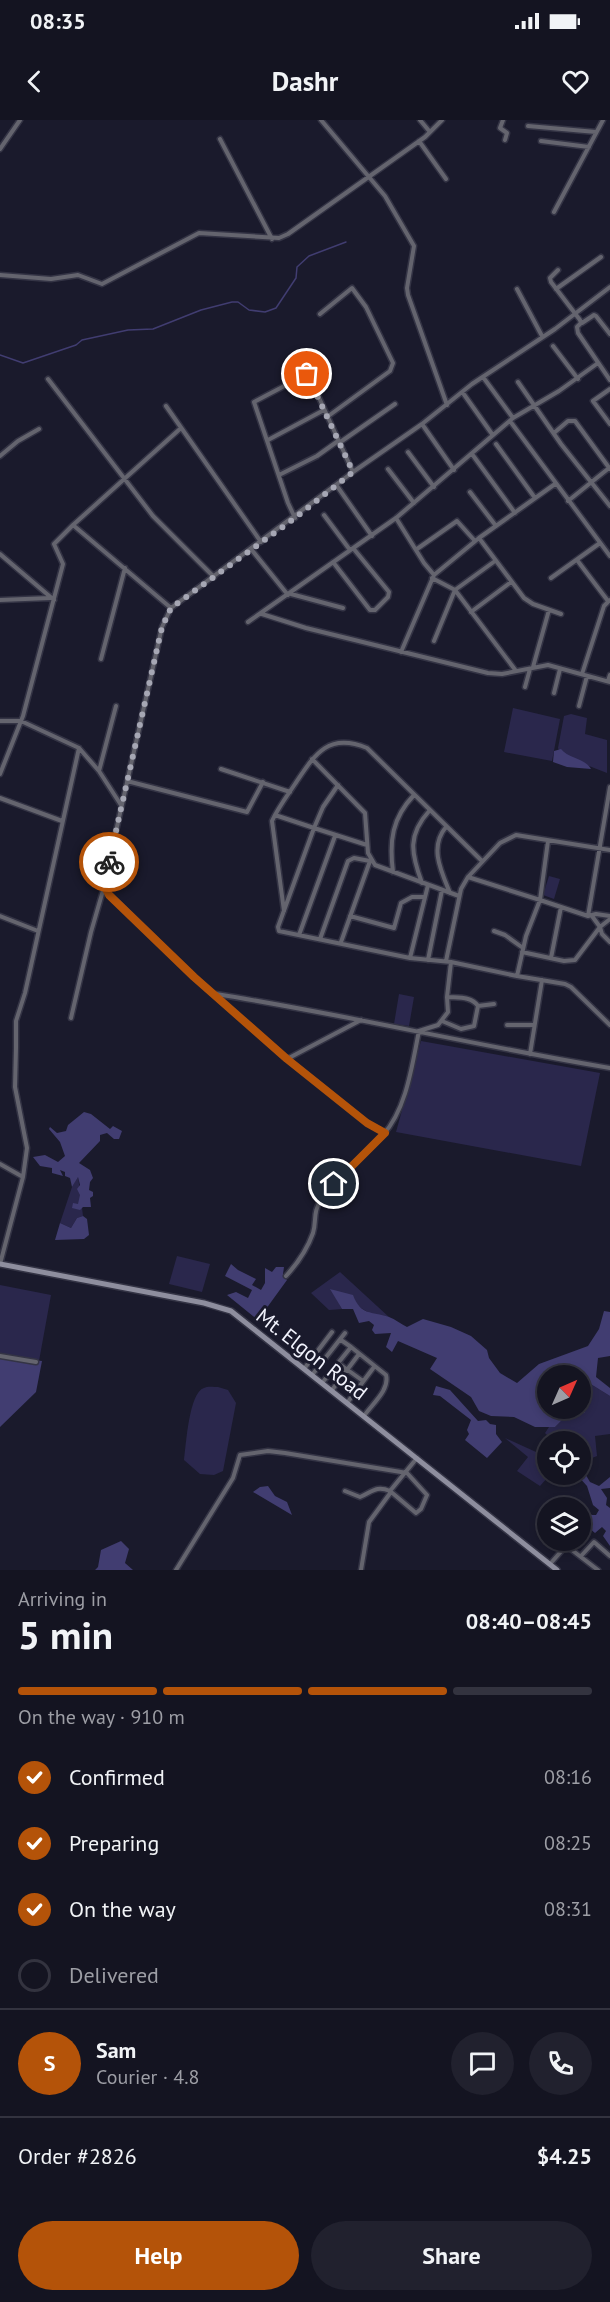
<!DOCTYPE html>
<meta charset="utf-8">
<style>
:root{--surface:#141421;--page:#21212e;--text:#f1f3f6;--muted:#9d9ea5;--line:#33333f;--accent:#b45309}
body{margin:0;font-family:"PT Sans",sans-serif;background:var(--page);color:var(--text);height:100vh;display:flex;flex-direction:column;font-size:22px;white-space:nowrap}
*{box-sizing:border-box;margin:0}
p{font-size:20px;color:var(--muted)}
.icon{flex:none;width:33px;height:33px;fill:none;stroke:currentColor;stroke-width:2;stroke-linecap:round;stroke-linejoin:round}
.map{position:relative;height:1450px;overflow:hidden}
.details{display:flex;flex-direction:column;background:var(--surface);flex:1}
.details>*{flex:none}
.needle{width:39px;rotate:45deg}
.fabs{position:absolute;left:537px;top:1245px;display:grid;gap:12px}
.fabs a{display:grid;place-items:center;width:54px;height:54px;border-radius:50%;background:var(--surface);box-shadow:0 3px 9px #0003,0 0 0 2px var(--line);font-size:30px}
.pin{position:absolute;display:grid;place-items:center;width:51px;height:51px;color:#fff;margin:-26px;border:3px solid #fff;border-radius:50%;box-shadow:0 2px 6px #0007}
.courier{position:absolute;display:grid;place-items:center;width:60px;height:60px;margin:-30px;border:4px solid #b45309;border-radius:50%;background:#fff;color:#222;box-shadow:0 2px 8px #0007}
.headline em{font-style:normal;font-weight:600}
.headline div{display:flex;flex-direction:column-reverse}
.headline{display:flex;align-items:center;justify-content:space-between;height:102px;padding:0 18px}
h1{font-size:39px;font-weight:600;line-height:45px}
.bar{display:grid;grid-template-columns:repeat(4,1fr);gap:9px 6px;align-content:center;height:72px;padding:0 18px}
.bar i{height:8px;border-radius:4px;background:var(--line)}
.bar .current{background:var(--accent)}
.bar p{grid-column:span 4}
.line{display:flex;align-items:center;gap:15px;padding:0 18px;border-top:2px solid var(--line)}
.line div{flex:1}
.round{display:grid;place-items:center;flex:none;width:63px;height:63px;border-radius:32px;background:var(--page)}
ol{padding:0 18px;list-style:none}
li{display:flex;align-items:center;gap:18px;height:66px}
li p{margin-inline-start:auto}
li .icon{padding:6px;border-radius:50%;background:var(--accent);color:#fff;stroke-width:4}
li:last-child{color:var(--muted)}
li i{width:33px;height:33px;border:3px solid var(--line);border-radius:50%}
.cta{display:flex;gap:12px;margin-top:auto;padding:12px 18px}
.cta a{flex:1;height:69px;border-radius:36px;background:var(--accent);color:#fff;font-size:24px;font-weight:600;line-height:69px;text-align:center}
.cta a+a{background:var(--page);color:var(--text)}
.status{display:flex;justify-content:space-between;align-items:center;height:42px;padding:0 30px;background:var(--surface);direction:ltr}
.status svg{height:16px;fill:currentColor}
header{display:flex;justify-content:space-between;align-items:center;height:78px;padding:0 18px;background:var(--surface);font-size:27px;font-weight:600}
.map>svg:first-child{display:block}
.green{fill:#2a274c}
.forest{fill:#413d71}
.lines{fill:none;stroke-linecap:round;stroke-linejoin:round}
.stream{stroke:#413d71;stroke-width:1.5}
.street-casing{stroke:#343445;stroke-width:7}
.secondary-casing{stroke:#343445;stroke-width:8}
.street{stroke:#64646e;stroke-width:4}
.secondary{stroke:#8e8e9e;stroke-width:5}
.done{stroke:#a6a7b4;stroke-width:6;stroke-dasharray:0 10.8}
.route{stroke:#b45309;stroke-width:8}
.labels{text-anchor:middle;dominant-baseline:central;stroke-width:6;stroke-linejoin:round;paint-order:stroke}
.street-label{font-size:21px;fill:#f2f3fd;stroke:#1a1a2c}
</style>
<div class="status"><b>08:35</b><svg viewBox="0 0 49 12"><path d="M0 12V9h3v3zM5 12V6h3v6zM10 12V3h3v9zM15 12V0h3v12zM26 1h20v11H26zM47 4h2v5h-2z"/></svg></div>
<header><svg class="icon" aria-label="back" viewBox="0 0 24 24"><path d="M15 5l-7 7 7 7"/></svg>Dashr<svg class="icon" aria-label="heart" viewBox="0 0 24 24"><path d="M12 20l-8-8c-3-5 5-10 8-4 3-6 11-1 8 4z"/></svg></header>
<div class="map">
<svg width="610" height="1450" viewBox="0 0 610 1450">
<rect width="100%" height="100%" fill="#1a1a2c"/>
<path class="green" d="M 513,588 L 560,599 L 552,641 L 504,632 Z
M 571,594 L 587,598 L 585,614 L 607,620 L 607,653 L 561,635 L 558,628 L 564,596 Z
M 549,756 L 560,759 L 554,779 L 543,775 Z
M 399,874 L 414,877 L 409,906 L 394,904 Z
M 421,921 L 600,953 L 581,1046 L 396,1012 Z
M 78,1056 L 83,1096 L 77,1098 L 71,1108 L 60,1103 L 72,1067 Z
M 177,1136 L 210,1144 L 202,1172 L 169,1164 Z
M 340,1152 L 390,1198 L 369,1193 L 331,1169 L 342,1189 L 329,1190 L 311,1173 Z
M 0,1165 L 51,1175 L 39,1241 L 0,1237 Z
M 589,1263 L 610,1276 L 610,1314 L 595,1316 L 597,1336 L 587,1340 L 581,1332 L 580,1322 L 553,1321 L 545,1313 L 549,1307 L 555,1307 L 566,1296 L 585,1293 L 581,1281 L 586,1278 L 581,1274 L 581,1270 L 584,1270 L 584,1265 Z
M 218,1267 L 228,1270 L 236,1283 L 223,1351 L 214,1355 L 200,1354 L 184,1340 C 186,1326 189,1272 204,1268 C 207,1266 214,1267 218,1267 Z
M 505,1318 L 547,1337 L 548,1354 L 556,1355 L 552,1361 L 548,1357 L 540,1366 L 517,1351 L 528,1337 Z"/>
<path class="forest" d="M 561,629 C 569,639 585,638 591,649 L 567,647 L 553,642 L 554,631 Z
M 84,992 L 91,994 L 110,1009 L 113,1006 L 122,1011 L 119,1019 L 114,1019 L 107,1013 L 100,1015 L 100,1021 L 79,1043 L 90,1050 L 93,1058 L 90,1062 L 89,1070 L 93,1072 L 93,1076 L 90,1078 L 91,1087 L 83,1087 L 80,1090 L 72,1088 L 73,1083 L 78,1084 L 80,1075 L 77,1069 L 80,1065 L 78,1057 L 72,1067 L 70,1058 L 65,1056 L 65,1052 L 60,1050 L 63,1056 L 52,1053 L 52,1048 L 40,1046 L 33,1037 L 45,1035 L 58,1042 L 65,1036 L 60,1022 L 49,1009 L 50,1007 L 57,1013 L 66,1011 L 68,1005 Z
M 83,1096 L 87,1099 L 89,1115 L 84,1119 L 55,1120 L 60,1103 L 71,1108 L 77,1098 Z
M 231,1144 L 238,1150 L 256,1159 L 252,1165 L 261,1170 L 265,1163 L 265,1148 L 272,1152 L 276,1147 L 284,1147 L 283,1154 L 287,1160 L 258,1200 L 227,1175 L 236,1172 L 248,1178 L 252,1170 L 225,1156 Z
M 330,1169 L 353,1175 C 361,1196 371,1191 389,1197 C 395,1199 401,1204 407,1207 L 423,1199 L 451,1207 L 471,1216 L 487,1230 L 489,1238 L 500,1253 L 517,1263 L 539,1244 L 588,1226 L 599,1209 L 604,1191 L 610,1192 L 610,1236 L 598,1238 L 596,1257 L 610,1268 L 610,1276 L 589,1263 L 584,1265 L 584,1271 L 581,1270 L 580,1256 L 548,1256 L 548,1288 L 580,1288 L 581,1283 L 585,1293 L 566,1296 L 555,1307 L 535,1307 L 514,1297 L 491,1296 L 479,1291 L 471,1277 L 430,1249 L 437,1238 L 398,1221 L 392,1232 L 386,1227 L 391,1213 L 375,1214 L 372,1210 L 374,1205 L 369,1201 L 359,1203 L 353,1189 L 342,1189 Z
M 0,1237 L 42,1241 L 36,1272 L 0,1307 Z
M 436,1266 L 450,1270 L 478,1301 L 486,1300 L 490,1304 L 496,1305 L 496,1314 L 502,1322 L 487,1338 L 465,1320 L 469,1314 L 467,1310 L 471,1300 L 440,1276 L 433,1275 Z
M 581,1341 L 588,1349 L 584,1352 L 590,1362 L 599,1366 L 610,1357 L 610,1368 L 601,1369 L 607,1378 L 606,1385 L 610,1388 L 610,1426 L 603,1416 L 606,1411 L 602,1407 L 595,1413 L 583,1403 L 581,1405 L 580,1388 L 560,1387 L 571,1376 L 578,1385 L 592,1395 L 596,1395 L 599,1390 L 593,1385 L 587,1366 L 577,1355 L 580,1354 Z
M 268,1366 L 275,1376 L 287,1382 L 292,1395 L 253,1372 L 260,1367 Z
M 121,1421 L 129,1429 L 125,1443 L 133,1450 L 95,1450 L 98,1447 L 101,1430 Z"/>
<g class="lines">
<path class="stream" d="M 0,235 L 23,243 L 76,225 L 82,220 L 128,210 L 153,209 L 201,190 L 232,182 L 238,182 L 249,190 L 265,192 L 276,188 L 296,158 L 297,147 L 309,136 L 346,122"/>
<g class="street-casing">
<path id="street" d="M 321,0 L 385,76 L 414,126 L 407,168 L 408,175 L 447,285
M 420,0 L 430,12
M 503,0 L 500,8 L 507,13 L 505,20
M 528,6 L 596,12
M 220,19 L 272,119
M 419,21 L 446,59
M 541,21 L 589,27
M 0,29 L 20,0
M 554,92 L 603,0
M 558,150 L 550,158 L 551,162 L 580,200 L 581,203 L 577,207 L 578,213 L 610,260
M 0,155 L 51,159 L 78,155 L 102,164 L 199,113 L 279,118 L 288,114 L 425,17 L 442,0
M 517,169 L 542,216
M 556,169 L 601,137
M 320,194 L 352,168 L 366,187 L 393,243 L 390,251 L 327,297
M 582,203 L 594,195 L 596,196 L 610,214
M 553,226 L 578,259
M 299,234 L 353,352
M 483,257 L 513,298
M 48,259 L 153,396 L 214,457
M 518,262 L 561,324 L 610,386
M 610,269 L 593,281 L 610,304
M 463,273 L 492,314
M 166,286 L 261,422
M 510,301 L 610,436
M 422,304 L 454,350
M 554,313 L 568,301 L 575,301 L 610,349
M 268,320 L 324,290
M 339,323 L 395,284
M 496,324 L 535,378
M 408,332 L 434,367
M 472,334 L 515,393
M 0,336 L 18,321 L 39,309
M 388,349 L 414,383
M 279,355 L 317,336 L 338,321
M 337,366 L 372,416
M 470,372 L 496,406
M 568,381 L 609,348
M 324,395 L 350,430
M 295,398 L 288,383 L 254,282 L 307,254
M 396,398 L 424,443 L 434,455
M 479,418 L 524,478 L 533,484 L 561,494
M 251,429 L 288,475
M 417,429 L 457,401 L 475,421
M 0,434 L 54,480
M 577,440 L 608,481
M 495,441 L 455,470 L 516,551
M 333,442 L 370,490 L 375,490 L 388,477 L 389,472 L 353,428
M 432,458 L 455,470 L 434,521
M 551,458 L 600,423
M 291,474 L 343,488
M 0,480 L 50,478
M 171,488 L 73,405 L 181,308
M 471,492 L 511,462
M 262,494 L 306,508 L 488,553 L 502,554 L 548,545 L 610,562
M 248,502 L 396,398 L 513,298 L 559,271 L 598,243
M 401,532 L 434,455 L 479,418 L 555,364
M 101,539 L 125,448
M 533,547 L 549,490
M 582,554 L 604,486 L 610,480
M 608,561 L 610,555
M 525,567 L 530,549
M 554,573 L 560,549
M 579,586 L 587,556
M 0,601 L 21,601 L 79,628 L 99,651 L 121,685
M 312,639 L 365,693 L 368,733 L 375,745 L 459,776
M 221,649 L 290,672
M 99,651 L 116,586
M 0,654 L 23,596 L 63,444 L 54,424 L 73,405
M 127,661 L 247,692 L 263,662
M 0,678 L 62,701
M 275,695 L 314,708 L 323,687 L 338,665
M 446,707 C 429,727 441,751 450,773
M 548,721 L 540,780 L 588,796 L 596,794 L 610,796
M 367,725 L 314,708 L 278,807 L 279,811 L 410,838 L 451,842 L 517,856 L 565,864 L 571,867 L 610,905
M 393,752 C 389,721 392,698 414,675
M 468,757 L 540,780 L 526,816 L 517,856
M 422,763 C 411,733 407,715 430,690
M 284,791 L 272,701 C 278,688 287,676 295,664 C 315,634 328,612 367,628 L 482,741
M 0,796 L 38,811
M 350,796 L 394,808 L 401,783 L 412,777 L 425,777
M 588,796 L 610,667
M 610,799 L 600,807 L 602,814 L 610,822
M 494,811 L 505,815 L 523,828
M 299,815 L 335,716
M 320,819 L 348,741 L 354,738 L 370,741
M 341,822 L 370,741
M 522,832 L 564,841 L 575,840 L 600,807 L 592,796
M 410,838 L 428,765
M 551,838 L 561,787
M 428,840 L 442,770
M 446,841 L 461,769 L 468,757 L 500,723 L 516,715 L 610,730
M 216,874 C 348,895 478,926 610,948
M 478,886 L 494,884
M 71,898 L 91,812 L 104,767
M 361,900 L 287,939 L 194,857 L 106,771 L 105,760 L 162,507 L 171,488 L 353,352 L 422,304 L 472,264 L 555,209 L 610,167
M 442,901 L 461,909 L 474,906 L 478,886 C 471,876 458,878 447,877
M 507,905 L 534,905
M 530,934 L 542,860
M 287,939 L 367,1003 L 385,1013
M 0,1044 L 23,1057 L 27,1028 L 15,967 L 16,928 L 16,901 L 25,873 L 79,628
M 0,1144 L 23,1057
M 286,1156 C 297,1144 307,1130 313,1113 C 317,1100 312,1093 322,1078 C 338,1054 364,1037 383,1015 C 407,988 412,945 419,911 L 438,905 L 448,892 L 447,877 L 451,842
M 341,1220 L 351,1227
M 0,1236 L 36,1242
M 338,1243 L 363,1261
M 304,1249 L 332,1212
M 312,1255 L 345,1213
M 322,1263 L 351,1227 L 386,1255 C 390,1270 372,1284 364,1296
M 332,1270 L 359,1234
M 347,1283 L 374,1247
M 345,1371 L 360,1377 C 372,1372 376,1365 390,1371 L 417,1338
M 581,1436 L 594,1422 L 610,1436
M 550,1444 L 565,1427 L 568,1427 L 598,1450
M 176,1450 L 233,1358 L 240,1335 L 268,1331 L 285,1333 L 407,1353 L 427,1375 L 421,1389 L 416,1393 L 390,1371
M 361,1450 L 369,1402 L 391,1372"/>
</g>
<g class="secondary-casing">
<path id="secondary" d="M 0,1144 L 204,1183 L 231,1191 L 557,1450"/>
</g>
<use href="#street" class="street"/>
<use href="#secondary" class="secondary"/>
</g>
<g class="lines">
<path class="done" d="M 109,742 L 162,507 L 171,488 L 295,398 L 353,352 L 307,254"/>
<path class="route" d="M 109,742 L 105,767 L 109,775 L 194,857 L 287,939 L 367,1003 L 385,1013 L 334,1064"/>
</g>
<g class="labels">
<g class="street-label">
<text transform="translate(312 1234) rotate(38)">Mt. Elgon Road</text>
</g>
</g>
</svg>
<div class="fabs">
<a><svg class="needle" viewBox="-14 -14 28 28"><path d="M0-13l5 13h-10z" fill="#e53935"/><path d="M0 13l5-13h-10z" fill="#9d9ea5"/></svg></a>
<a><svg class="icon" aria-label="locate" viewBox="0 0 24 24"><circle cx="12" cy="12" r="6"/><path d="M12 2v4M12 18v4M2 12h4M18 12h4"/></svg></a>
<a><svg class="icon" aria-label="layers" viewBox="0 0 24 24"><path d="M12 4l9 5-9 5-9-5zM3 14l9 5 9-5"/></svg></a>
</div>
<div class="pin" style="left:307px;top:254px;background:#ea580c"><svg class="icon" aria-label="bag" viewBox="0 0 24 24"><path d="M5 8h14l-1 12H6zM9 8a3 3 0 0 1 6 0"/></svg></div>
<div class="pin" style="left:334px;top:1064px;background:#1f2937"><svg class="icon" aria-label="home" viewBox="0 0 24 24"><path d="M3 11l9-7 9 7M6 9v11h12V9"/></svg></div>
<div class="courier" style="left:109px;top:742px"><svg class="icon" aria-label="bike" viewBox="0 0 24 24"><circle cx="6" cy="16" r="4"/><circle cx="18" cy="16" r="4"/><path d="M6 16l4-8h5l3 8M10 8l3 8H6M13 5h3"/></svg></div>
</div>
<section class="details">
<div class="headline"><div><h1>5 min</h1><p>Arriving in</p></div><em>08:40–08:45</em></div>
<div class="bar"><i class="current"></i><i class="current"></i><i class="current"></i><i></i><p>On the way · 910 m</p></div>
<ol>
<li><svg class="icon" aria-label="check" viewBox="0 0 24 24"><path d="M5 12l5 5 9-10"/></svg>Confirmed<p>08:16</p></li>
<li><svg class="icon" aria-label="check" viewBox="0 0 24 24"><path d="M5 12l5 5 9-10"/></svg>Preparing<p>08:25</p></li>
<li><svg class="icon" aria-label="check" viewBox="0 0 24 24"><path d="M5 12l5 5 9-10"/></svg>On the way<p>08:31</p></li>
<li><i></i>Delivered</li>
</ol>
<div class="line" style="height:108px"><b class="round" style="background:var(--accent);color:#fff">S</b><div><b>Sam</b><p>Courier · 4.8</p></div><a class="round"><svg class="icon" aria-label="chat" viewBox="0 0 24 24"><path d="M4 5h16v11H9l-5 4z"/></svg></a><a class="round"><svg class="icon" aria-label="phone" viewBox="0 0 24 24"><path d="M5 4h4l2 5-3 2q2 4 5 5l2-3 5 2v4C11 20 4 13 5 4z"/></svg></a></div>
<div class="line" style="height:78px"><div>Order #2826</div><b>$4.25</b></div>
<div class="cta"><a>Help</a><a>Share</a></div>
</section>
